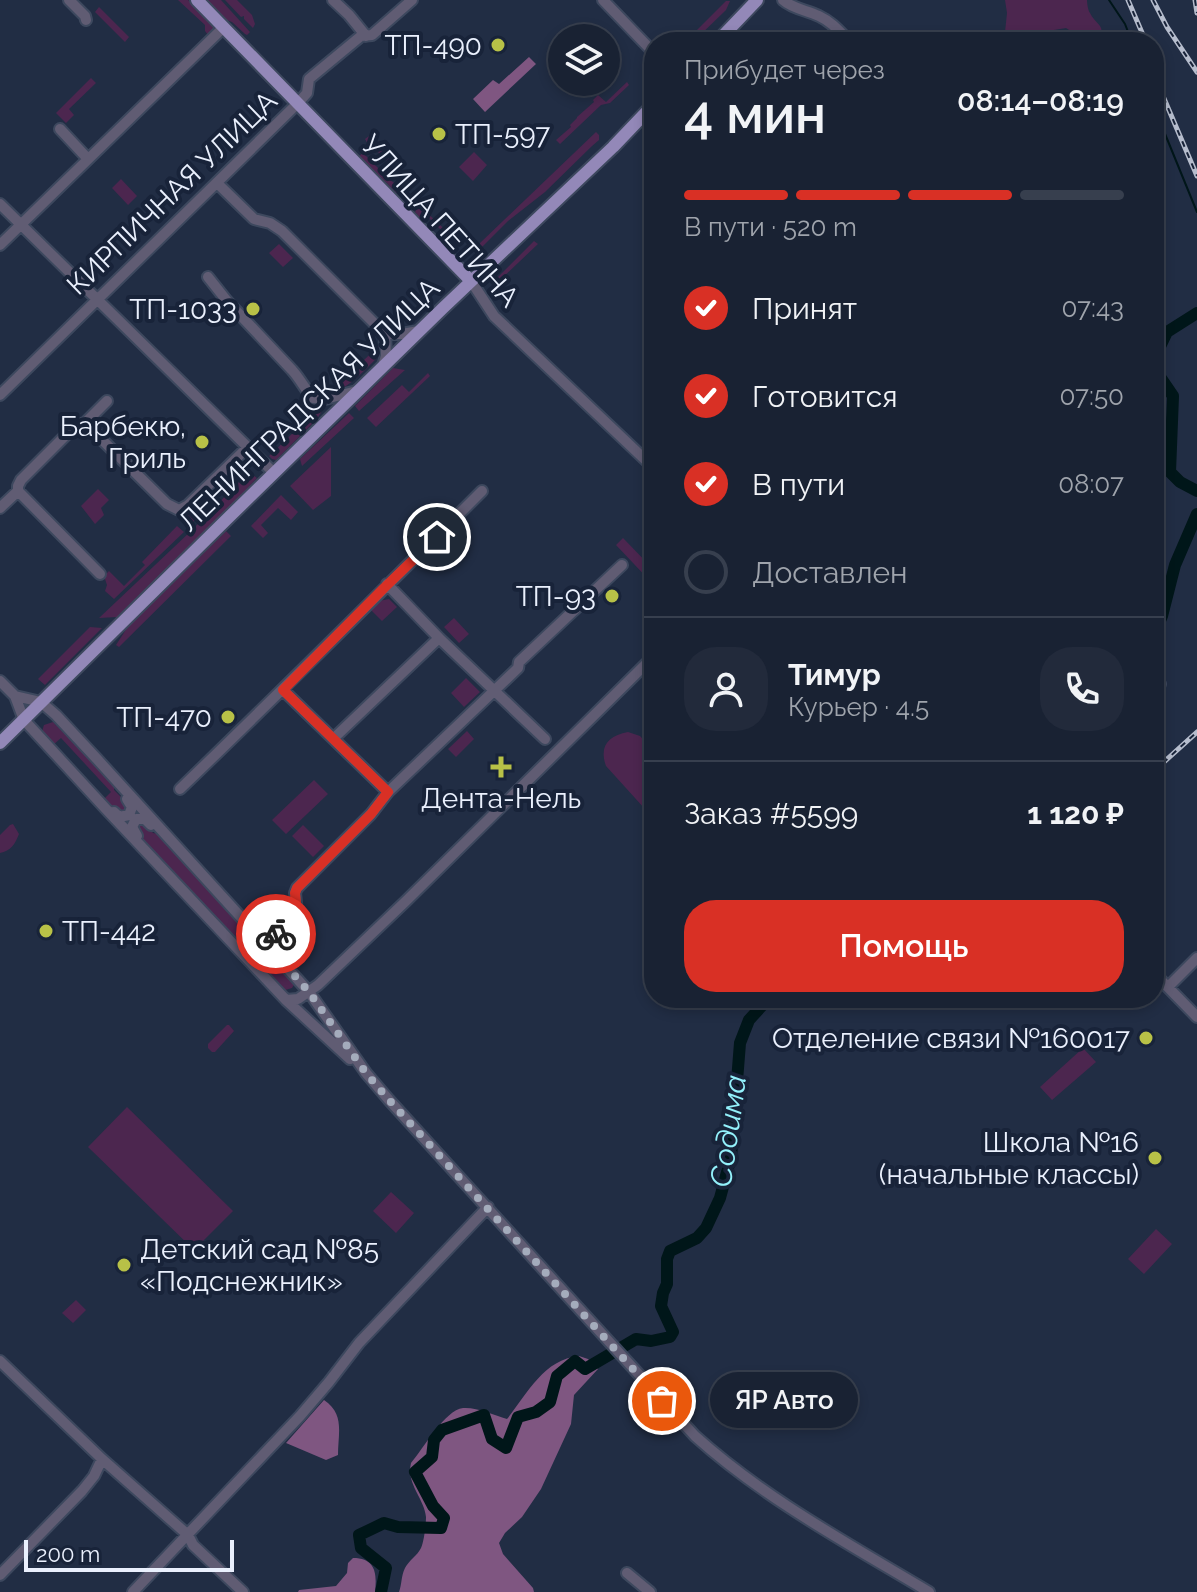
<!DOCTYPE html>
<html lang="ru">
<meta charset="utf-8">
<style>
:root{--surface:#192233;--page:#222a3b;--text:#f1f3f6;--muted:#9fa4ac;--line:#373f4e;--accent:#d93025}
body{margin:0;font-family:Raleway,sans-serif;background:var(--page);color:var(--text);height:100vh;display:flex;flex-direction:column;font-size:30px;white-space:nowrap}
*{box-sizing:border-box;margin:0}
p{font-size:26px;color:var(--muted)}
.icon{flex:none;width:44px;height:44px;fill:none;stroke:currentColor;stroke-width:2;stroke-linecap:round;stroke-linejoin:round}
.map{position:relative;flex:1;overflow:hidden}
.drawer{position:absolute;left:644px;top:32px;width:520px;height:976px;display:flex;flex-direction:column;background:var(--surface);border-radius:32px;box-shadow:0 4px 12px #0003,0 0 0 2px var(--line)}
.drawer>*{flex:none}
.fabs{position:absolute;left:548px;top:24px;display:grid;gap:16px}
.fabs a{display:grid;place-items:center;width:72px;height:72px;border-radius:50%;background:var(--surface);box-shadow:0 4px 12px #0003,0 0 0 2px var(--line);font-size:40px}
.scale{position:absolute;left:24px;bottom:20px;width:210px;box-sizing:border-box;padding-left:8px;border:4px solid #eaf0fd;border-top:0;font-size:22px;line-height:28px;white-space:nowrap;color:#eaf0fd;-webkit-text-stroke:6px #182339;paint-order:stroke}
.pin{position:absolute;display:grid;place-items:center;width:68px;height:68px;color:#fff;margin:-34px;border:4px solid #fff;border-radius:50%;box-shadow:0 2px 8px #0007}
.courier{position:absolute;display:grid;place-items:center;width:80px;height:80px;margin:-40px;border:6px solid #d93025;border-radius:50%;background:#fff;color:#222;box-shadow:0 2px 10px #0007}
.bubble{position:absolute;height:56px;border-radius:28px;background:var(--surface);box-shadow:0 4px 12px #0003,0 0 0 2px var(--line);font-size:26px;font-weight:600;line-height:56px;text-align:center}
.summary em{font-style:normal;font-weight:600}
.summary div{display:flex;flex-direction:column-reverse}
.summary{display:flex;align-items:center;justify-content:space-between;height:136px;padding:0 40px}
h1{font-size:52px;font-weight:600;line-height:60px}
.bar{display:grid;grid-template-columns:repeat(4,1fr);gap:12px 8px;align-content:center;height:96px;padding:0 40px}
.bar i{height:10px;border-radius:6px;background:var(--line)}
.bar .on{background:var(--accent)}
.bar p{grid-column:span 4}
.line{display:flex;align-items:center;gap:20px;padding:0 40px;border-top:2px solid var(--line)}
.line div{flex:1}
.round{display:grid;place-items:center;flex:none;width:84px;height:84px;border-radius:32px;background:var(--page)}
ol{padding:0 40px;list-style:none}
li{display:flex;align-items:center;gap:24px;height:88px}
li p{margin-inline-start:auto}
li .icon{padding:8px;border-radius:50%;background:var(--accent);color:#fff;stroke-width:4}
li:last-child{color:var(--muted)}
li i{width:44px;height:44px;border:4px solid var(--line);border-radius:50%}
.primary-button{display:flex;gap:16px;margin-top:auto;padding:16px 40px}
.primary-button a{flex:1;height:92px;border-radius:32px;background:var(--accent);color:#fff;font-size:32px;font-weight:600;line-height:92px;text-align:center}
.map>svg:first-child{display:block}
.green{fill:#4c264f}
.forest{fill:#7f5681}
.lines{fill:none;stroke-linecap:round;stroke-linejoin:round}
.stream{stroke:#001619;stroke-width:2}
.river{stroke:#001619;stroke-width:12}
.minor-casing{stroke:#3d485e;stroke-width:14}
.major-casing{stroke:#3d485e;stroke-width:16}
.minor{stroke:#605c73;stroke-width:10}
.major{stroke:#9388b8;stroke-width:12}
.rail-casing{stroke:#b6bdcd;stroke-width:5}
.rail{stroke:#182339;stroke-width:2;stroke-dasharray:6;stroke-linecap:butt}
.done{stroke:#a4acbc;stroke-width:8;stroke-dasharray:0 14.4}
.route{stroke:#d93025;stroke-width:10}
.poi-dot{fill:#b8c147;stroke:#182339;stroke-width:3}
.labels{text-anchor:middle;dominant-baseline:central;stroke-width:8;stroke-linejoin:round;paint-order:stroke}
.poi-label{font-size:28px;fill:#eaf0fd;stroke:#182339;text-anchor:end}
.street-label{font-size:28px;fill:#eaf0fd;stroke:#182339}
.water-label{font-size:30px;font-style:italic;fill:#93f1fb;stroke:#182339}
</style>
<div class="map">
<svg width="1197" height="1592" viewBox="0 0 1197 1592">
<rect width="100%" height="100%" fill="#212d44"/>
<path class="green" d="M 178,0 L 188,0 L 216,29 L 208,35 L 205,31 L 205,25 Z
M 205,0 L 221,0 L 250,32 L 247,35 L 245,34 L 232,22 L 224,19 Z
M 225,0 L 237,0 L 252,15 L 255,24 L 253,28 L 244,19 L 244,16 L 241,17 Z
M 1005,0 L 1087,0 C 1087,3 1088,11 1090,13 C 1097,27 1107,24 1098,42 L 1088,42 L 1066,28 L 1054,30 L 1030,42 L 1004,42 L 1007,13 Z
M 726,1 L 730,1 L 726,10 L 693,42 L 685,42 Z
M 99,7 L 129,37 L 125,42 L 95,12 Z
M 91,78 L 96,83 L 69,109 L 74,115 L 66,123 L 56,113 Z
M 627,82 L 629,85 L 610,103 L 601,105 L 560,144 L 556,140 L 571,127 L 570,125 L 577,118 L 577,117 L 594,102 L 593,100 L 598,95 L 606,102 Z
M 596,132 L 599,135 L 599,140 L 592,146 L 545,192 L 508,221 L 480,249 L 480,243 Z
M 369,136 L 372,137 L 394,158 L 394,170 L 391,173 L 392,166 L 371,145 L 369,146 L 365,139 Z
M 474,152 L 487,165 L 473,181 L 459,167 Z
M 363,153 L 389,179 L 406,192 L 409,197 L 408,199 L 404,200 L 359,156 Z
M 121,179 L 137,196 L 128,205 L 112,188 Z
M 419,205 L 459,243 L 451,251 L 445,244 L 447,236 L 428,217 L 422,220 L 415,212 Z
M 534,241 L 538,244 L 500,280 L 498,277 Z
M 279,244 L 293,258 L 283,267 L 269,253 Z
M 383,342 L 382,353 C 366,368 350,389 328,394 Z
M 393,368 L 405,370 L 359,411 L 355,406 Z
M 428,373 L 430,376 L 376,427 L 367,418 L 402,385 L 409,392 Z
M 323,404 L 325,406 L 317,419 L 276,460 L 272,459 L 269,456 Z
M 349,413 L 354,418 L 302,466 L 300,459 Z
M 331,447 L 331,496 L 313,510 L 290,486 Z
M 249,472 L 257,478 L 213,525 L 117,617 L 99,618 L 191,531 Z
M 98,489 L 109,500 L 101,508 L 104,515 L 95,524 L 81,506 Z
M 281,495 L 298,512 L 291,520 L 278,508 L 261,525 L 268,533 L 263,538 L 251,526 Z
M 198,500 L 207,509 L 189,526 L 182,517 L 181,514 Z
M 177,526 L 184,532 L 114,599 L 105,591 L 107,585 L 104,576 L 109,571 L 124,586 L 145,565 L 142,562 Z
M 226,531 L 231,536 L 119,647 L 116,645 L 127,628 Z
M 623,538 L 654,570 L 654,581 L 652,583 L 616,545 Z
M 389,599 L 397,607 L 382,621 L 370,609 L 379,601 Z
M 454,618 L 469,634 L 459,643 L 444,627 Z
M 90,627 L 102,628 L 45,685 L 38,679 Z
M 466,678 L 480,692 L 464,707 L 451,693 Z
M 53,722 L 114,785 L 114,790 L 128,804 L 128,811 L 119,813 L 111,805 L 108,805 L 103,800 L 111,792 L 61,738 L 52,746 C 46,739 40,735 44,725 Z
M 467,731 L 474,739 L 456,757 L 448,749 Z
M 628,732 L 640,736 L 654,751 L 654,819 L 606,766 C 599,746 608,736 628,732 Z
M 314,780 L 328,794 L 286,834 L 272,820 Z
M 144,822 L 153,833 L 159,834 L 295,983 L 292,988 L 282,991 L 150,852 L 150,847 L 136,832 L 135,825 Z
M 13,824 L 19,834 C 15,844 11,851 0,853 L 0,835 L 10,825 Z
M 303,825 L 324,846 L 313,857 L 292,836 Z
M 227,1025 L 229,1025 L 234,1031 L 215,1052 L 212,1052 L 208,1048 L 208,1044 Z
M 1083,1048 L 1096,1062 L 1052,1100 L 1040,1087 Z
M 127,1107 L 233,1211 L 194,1250 L 88,1147 Z
M 391,1192 L 414,1213 L 396,1233 L 373,1211 Z
M 1156,1229 L 1172,1244 L 1144,1274 L 1128,1259 Z
M 76,1300 L 86,1310 L 73,1323 L 62,1313 Z"/>
<path class="forest" d="M 529,57 L 536,64 L 485,112 L 473,99 L 493,80 L 499,84 Z
M 579,1356 L 588,1359 L 598,1369 L 574,1395 L 571,1424 L 541,1489 L 522,1517 L 505,1533 L 499,1543 L 503,1554 L 533,1588 L 534,1592 L 399,1592 C 402,1584 401,1576 405,1568 C 409,1560 417,1556 421,1548 C 424,1542 426,1524 426,1517 C 424,1498 406,1484 411,1463 C 423,1449 445,1410 463,1408 C 477,1407 494,1415 507,1419 C 527,1394 544,1359 579,1356 Z
M 324,1400 C 345,1414 338,1433 338,1455 L 326,1460 L 286,1443 Z
M 353,1558 C 376,1558 377,1574 375,1592 L 298,1592 L 299,1590 L 336,1586 L 347,1573 L 348,1563 Z"/>
<g class="lines">
<path class="stream" d="M 1109,0 L 1125,24 L 1132,42
M 1154,107 L 1197,212"/>
<path class="river" d="M 1197,313 L 1167,332 L 1156,355 L 1160,377 L 1173,396 L 1170,472 L 1180,482 L 1197,491
M 1154,635 L 1162,616 L 1175,565 L 1197,514
M 381,1592 L 386,1568 L 361,1548 L 359,1535 L 384,1523 L 398,1527 L 441,1528 L 444,1518 L 433,1506 L 415,1472 L 432,1457 L 434,1440 L 442,1430 L 484,1415 L 492,1439 L 506,1448 L 518,1417 L 536,1412 L 550,1402 L 557,1376 L 575,1361 L 585,1369 L 636,1339 L 651,1341 L 670,1337 L 673,1332 L 661,1306 L 663,1293 L 667,1284 L 667,1259 L 670,1251 L 697,1238 L 706,1228 L 720,1198 L 731,1157 L 740,1043 L 749,1020 L 769,998"/>
<g class="minor-casing">
<path id="minor" d="M 69,0 L 85,16 L 86,20
M 333,0 L 349,15 L 366,36
M 603,0 L 654,53
M 783,0 C 793,9 807,10 819,16 C 832,22 840,32 850,42
M 60,129 L 88,159
M 217,183 L 254,219 L 270,223 L 282,231 L 385,334 L 386,356 L 383,366
M 0,204 L 274,473
M 0,245 L 224,27
M 208,277 L 227,301 L 292,370 C 301,380 304,388 313,398 L 325,399 L 357,391
M 471,281 L 494,316 L 654,468
M 385,334 L 402,334 L 419,331
M 0,395 L 298,103 L 307,93 L 309,79 L 361,36 L 372,35 L 412,0
M 85,423 L 167,504 L 179,510 L 188,505 L 248,447
M 18,491 L 100,574
M 0,508 L 18,491 L 18,486 L 21,480 L 75,426 L 85,423 L 107,401
M 387,584 L 439,638 L 545,739
M 0,681 L 15,696 L 24,720 L 106,809 L 286,1000 L 350,1059
M 1154,681 L 1160,684
M 283,690 L 388,792
M 15,696 L 41,702 L 56,715 L 97,759 L 309,992 L 366,1073 L 389,1100 L 695,1436 C 765,1499 849,1544 929,1592
M 334,738 L 439,638
M 180,789 C 282,691 382,591 482,491
M 114,812 L 119,817 L 129,815 L 132,807 L 127,799
M 137,836 L 132,827 L 136,819 L 145,819 L 151,825
M 266,943 L 297,912 L 295,893 L 297,888 L 371,814 L 388,792 L 518,668 L 519,662 L 622,565
M 1154,973 L 1197,1017
M 1168,987 L 1197,958
M 286,1000 L 298,999 L 318,985 L 406,901 L 654,656
M 0,1361 L 102,1459 L 188,1535 L 193,1545 L 243,1592
M 627,1573 L 650,1592
M 0,1575 L 82,1491 L 94,1476 L 102,1459
M 133,1592 L 300,1416 L 329,1382 L 359,1343 L 488,1207"/>
</g>
<g class="major-casing">
<path id="major" d="M 197,0 L 471,281
M 717,42 L 757,0
M 0,743 L 227,519 L 443,308 L 613,147 L 654,104"/>
</g>
<use href="#minor" class="minor"/>
<use href="#major" class="major"/>
<g class="rail-casing">
<path id="rail" d="M 1128,0 L 1146,42
M 1153,0 L 1167,27 L 1197,72
M 1195,0 L 1197,13
M 1154,75 L 1197,176
M 1154,771 L 1197,732"/>
</g>
<use href="#rail" class="rail"/>
</g>
<g class="lines">
<path class="done" d="M 276,934 L 266,943 L 309,992 L 366,1073 L 389,1100 L 662,1401"/>
<path class="route" d="M 276,934 L 297,912 L 295,893 L 297,888 L 371,814 L 388,792 L 283,690 L 384,588 L 437,537"/>
</g>
<g class="poi-dot">
<circle cx="498" cy="45" r="8"/>
<circle cx="439" cy="134" r="8"/>
<circle cx="253" cy="309" r="8"/>
<circle cx="202" cy="442" r="8"/>
<circle cx="612" cy="596" r="8"/>
<circle cx="228" cy="717" r="8"/>
<path d="M497 755h8v8h8v8h-8v8h-8v-8h-8v-8h8z"/>
<circle cx="46" cy="931" r="8"/>
<circle cx="1146" cy="1038" r="8"/>
<circle cx="1155" cy="1158" r="8"/>
<circle cx="124" cy="1265" r="8"/>
</g>
<g class="labels">
<g class="poi-label">
<text x="482" y="45">ТП-490</text>
<text x="455" y="134" text-anchor="start">ТП-597</text>
<text x="237" y="309">ТП-1033</text>
<text x="186" y="426">Барбекю,<tspan x="186" dy="32">Гриль</tspan></text>
<text x="596" y="596">ТП-93</text>
<text x="212" y="717">ТП-470</text>
<text x="501" y="798" text-anchor="middle">Дента-Нель</text>
<text x="62" y="931" text-anchor="start">ТП-442</text>
<text x="1130" y="1038">Отделение связи №160017</text>
<text x="1139" y="1142">Школа №16<tspan x="1139" dy="32">(начальные классы)</tspan></text>
<text x="140" y="1249" text-anchor="start">Детский сад №85<tspan x="140" dy="32">«Подснежник»</tspan></text>
</g>
<g class="street-label">
<text transform="translate(172 193) rotate(-44)">КИРПИЧНАЯ УЛИЦА</text>
<text transform="translate(440 221) rotate(48)">УЛИЦА ПЕТИНА</text>
<text transform="translate(309 405) rotate(-44)">ЛЕНИНГРАДСКАЯ УЛИЦА</text>
</g>
<g class="water-label">
<text transform="translate(728 1131) rotate(-82)">Содима</text>
</g>
</g>
</svg>
<div class="fabs">
<a><svg class="icon" aria-label="layers" viewBox="0 0 24 24"><path d="M12 4l9 5-9 5-9-5zM3 14l9 5 9-5"/></svg></a>
</div>
<div class="scale">200 m</div>
<div class="pin" style="left:662px;top:1401px;background:#ea580c"><svg class="icon" aria-label="bag" viewBox="0 0 24 24"><path d="M5 8h14l-1 12H6zM9 8a3 3 0 0 1 6 0"/></svg></div>
<div class="pin" style="left:437px;top:537px;background:#1f2937"><svg class="icon" aria-label="home" viewBox="0 0 24 24"><path d="M3 11l9-7 9 7M6 9v11h12V9"/></svg></div>
<div class="courier" style="left:276px;top:934px"><svg class="icon" aria-label="bike" viewBox="0 0 24 24"><circle cx="6" cy="16" r="4"/><circle cx="18" cy="16" r="4"/><path d="M6 16l4-8h5l3 8M10 8l3 8H6M13 5h3"/></svg></div>
<div class="bubble" style="left:710px;top:1372px;width:148px">ЯР Авто</div>
<section class="drawer">
<div class="summary"><div><h1>4 мин</h1><p>Прибудет через</p></div><em>08:14–08:19</em></div>
<div class="bar"><i class="on"></i><i class="on"></i><i class="on"></i><i></i><p>В пути · 520 m</p></div>
<ol>
<li><svg class="icon" aria-label="check" viewBox="0 0 24 24"><path d="M5 12l5 5 9-10"/></svg>Принят<p>07:43</p></li>
<li><svg class="icon" aria-label="check" viewBox="0 0 24 24"><path d="M5 12l5 5 9-10"/></svg>Готовится<p>07:50</p></li>
<li><svg class="icon" aria-label="check" viewBox="0 0 24 24"><path d="M5 12l5 5 9-10"/></svg>В пути<p>08:07</p></li>
<li><i></i>Доставлен</li>
</ol>
<div class="line" style="height:144px"><a class="round"><svg class="icon" aria-label="person" viewBox="0 0 24 24"><circle cx="12" cy="8" r="4"/><path d="M4 21q1-7 8-7t8 7"/></svg></a><div><b>Тимур</b><p>Курьер · 4.5</p></div><a class="round"><svg class="icon" aria-label="phone" viewBox="0 0 24 24"><path d="M5 4h4l2 5-3 2q2 4 5 5l2-3 5 2v4C11 20 4 13 5 4z"/></svg></a></div>
<div class="line" style="height:104px"><div>Заказ #5599</div><b>1 120 ₽</b></div>
<div class="primary-button"><a>Помощь</a></div>
</section>
</div>
